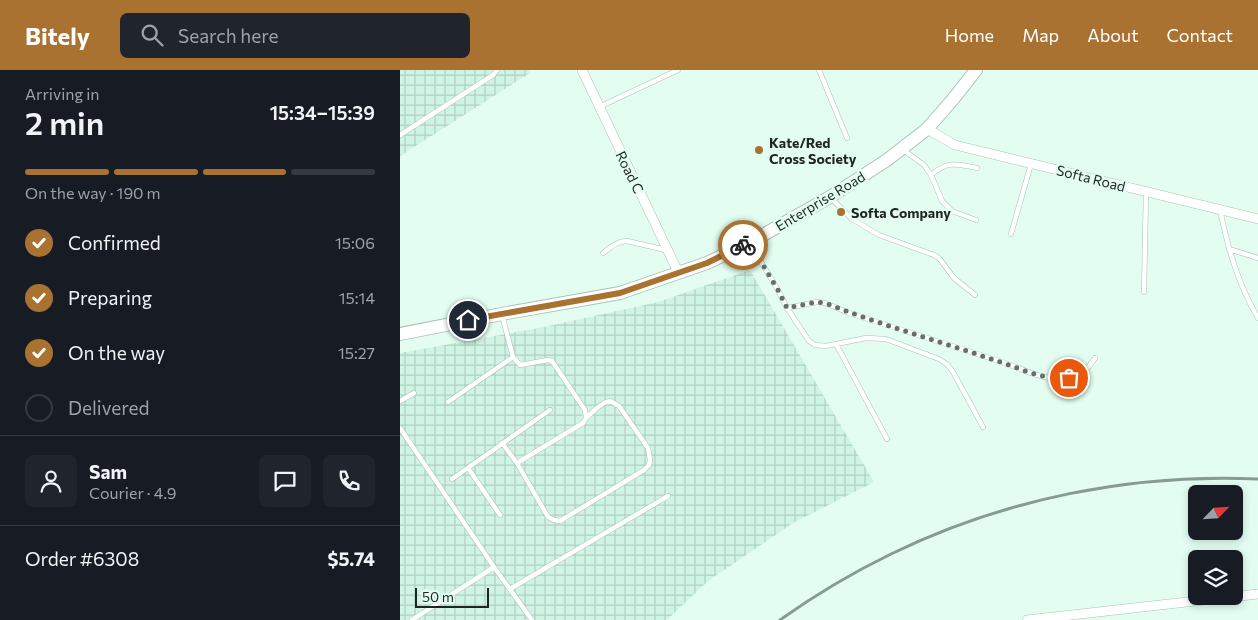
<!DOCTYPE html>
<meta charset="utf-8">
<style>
:root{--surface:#171b24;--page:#20242c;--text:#f1f3f6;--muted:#9ea1a6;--line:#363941;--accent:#aa7230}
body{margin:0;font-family:Commissioner,sans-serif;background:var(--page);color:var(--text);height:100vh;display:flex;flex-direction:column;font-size:19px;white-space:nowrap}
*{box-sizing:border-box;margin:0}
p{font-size:16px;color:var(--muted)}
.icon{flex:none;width:28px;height:28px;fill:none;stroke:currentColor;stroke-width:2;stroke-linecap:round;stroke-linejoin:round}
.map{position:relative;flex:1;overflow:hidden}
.drawer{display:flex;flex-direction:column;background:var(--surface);width:400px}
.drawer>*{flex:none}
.needle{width:32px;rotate:65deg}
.fabs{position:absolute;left:788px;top:415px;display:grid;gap:10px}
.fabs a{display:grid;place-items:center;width:55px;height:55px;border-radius:8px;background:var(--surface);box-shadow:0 2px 8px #0003;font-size:25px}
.scale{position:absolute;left:15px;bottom:12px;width:74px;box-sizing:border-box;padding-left:5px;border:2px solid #1d2622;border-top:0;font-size:14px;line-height:18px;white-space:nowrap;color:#1d2622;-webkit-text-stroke:4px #e3fef1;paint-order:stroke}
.pin{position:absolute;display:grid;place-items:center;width:42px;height:42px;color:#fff;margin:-21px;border:2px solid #fff;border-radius:50%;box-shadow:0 1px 5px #0007}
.courier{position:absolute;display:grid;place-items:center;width:50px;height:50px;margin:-25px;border:4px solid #aa7230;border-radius:50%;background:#fff;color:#222;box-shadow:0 1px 6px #0007}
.summary em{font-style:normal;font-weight:600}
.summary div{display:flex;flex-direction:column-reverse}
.summary{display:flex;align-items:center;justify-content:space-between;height:85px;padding:0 25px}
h1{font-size:32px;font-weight:600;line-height:38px}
.bar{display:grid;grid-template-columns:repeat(4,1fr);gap:8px 5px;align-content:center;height:60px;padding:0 25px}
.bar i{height:6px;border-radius:4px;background:var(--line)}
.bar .current{background:var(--accent)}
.bar p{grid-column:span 4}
.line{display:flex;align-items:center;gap:12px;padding:0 25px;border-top:1px solid var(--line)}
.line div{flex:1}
.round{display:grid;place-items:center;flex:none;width:52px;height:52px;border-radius:8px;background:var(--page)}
ol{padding:0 25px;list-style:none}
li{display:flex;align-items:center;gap:15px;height:55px}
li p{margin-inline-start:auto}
li .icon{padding:5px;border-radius:50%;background:var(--accent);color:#fff;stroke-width:4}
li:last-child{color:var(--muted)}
li i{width:28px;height:28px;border:2px solid var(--line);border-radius:50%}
header{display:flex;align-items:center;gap:30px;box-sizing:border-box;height:70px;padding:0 25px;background:var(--accent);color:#fff}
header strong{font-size:24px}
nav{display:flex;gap:28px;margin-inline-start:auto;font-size:18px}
.search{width:350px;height:45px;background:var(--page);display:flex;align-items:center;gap:12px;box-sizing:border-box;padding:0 18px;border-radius:8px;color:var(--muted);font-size:19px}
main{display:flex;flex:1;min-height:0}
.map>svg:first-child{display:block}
.industrial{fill:url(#industrial-grid)}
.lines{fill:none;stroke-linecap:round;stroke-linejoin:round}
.lane-casing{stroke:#a8c2b6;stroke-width:5.5}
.street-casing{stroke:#a8c2b6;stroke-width:10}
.secondary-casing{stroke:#a8c2b6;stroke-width:14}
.lane{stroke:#fff;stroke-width:4.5}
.street{stroke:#fff;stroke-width:9}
.secondary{stroke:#fff;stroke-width:12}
.rail{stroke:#889b92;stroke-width:3}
.done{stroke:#62726a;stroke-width:5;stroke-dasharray:0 9}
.route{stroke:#aa7230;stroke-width:6}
.poi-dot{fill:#aa7230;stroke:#e3fef1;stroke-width:2}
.labels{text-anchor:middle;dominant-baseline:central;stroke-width:5;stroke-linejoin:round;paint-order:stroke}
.poi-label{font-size:14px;font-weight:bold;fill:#1d2622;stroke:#e3fef1;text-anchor:start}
.street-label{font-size:14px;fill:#1d2622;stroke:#e3fef1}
</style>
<header>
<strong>Bitely</strong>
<div class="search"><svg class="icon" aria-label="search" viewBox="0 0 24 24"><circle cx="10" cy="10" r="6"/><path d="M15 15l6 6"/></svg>Search here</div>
<nav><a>Home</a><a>Map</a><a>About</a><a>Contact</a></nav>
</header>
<main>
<section class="drawer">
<div class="summary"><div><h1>2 min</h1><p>Arriving in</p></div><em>15:34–15:39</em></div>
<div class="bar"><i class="current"></i><i class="current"></i><i class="current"></i><i></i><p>On the way · 190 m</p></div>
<ol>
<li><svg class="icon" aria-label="check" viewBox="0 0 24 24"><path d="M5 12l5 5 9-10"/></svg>Confirmed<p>15:06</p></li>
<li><svg class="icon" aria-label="check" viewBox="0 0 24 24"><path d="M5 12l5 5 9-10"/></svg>Preparing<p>15:14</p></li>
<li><svg class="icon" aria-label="check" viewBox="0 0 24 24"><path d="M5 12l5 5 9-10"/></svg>On the way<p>15:27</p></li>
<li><i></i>Delivered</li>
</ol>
<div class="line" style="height:90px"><a class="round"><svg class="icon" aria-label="person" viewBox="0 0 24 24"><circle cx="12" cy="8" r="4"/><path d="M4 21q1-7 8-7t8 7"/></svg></a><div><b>Sam</b><p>Courier · 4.9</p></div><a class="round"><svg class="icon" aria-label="chat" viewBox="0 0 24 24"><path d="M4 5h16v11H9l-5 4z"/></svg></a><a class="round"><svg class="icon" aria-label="phone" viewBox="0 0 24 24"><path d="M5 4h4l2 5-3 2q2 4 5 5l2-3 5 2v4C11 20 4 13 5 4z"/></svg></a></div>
<div class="line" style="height:65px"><div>Order #6308</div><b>$5.74</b></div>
</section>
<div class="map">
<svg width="858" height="550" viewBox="0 0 858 550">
<defs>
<pattern id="industrial-grid" width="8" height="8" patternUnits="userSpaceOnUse" patternTransform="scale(1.25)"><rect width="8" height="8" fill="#d0f4e3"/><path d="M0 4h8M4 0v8" fill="none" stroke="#b2d1c2"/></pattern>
</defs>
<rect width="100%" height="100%" fill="#e3fef1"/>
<path class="industrial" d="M 0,0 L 128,0 L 130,3 L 0,86 Z
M 350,200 L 474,412 L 393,453 L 308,511 L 267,550 L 0,550 L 0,283 L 139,258 L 258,232 Z"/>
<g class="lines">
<g class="lane-casing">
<path id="lane" d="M 419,0 L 447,68
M 199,37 L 278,0
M 0,65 L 93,5 L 97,0
M 502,79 L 524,95 L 531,105 L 542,131 L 552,141 L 576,150
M 531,105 C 549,90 556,94 577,98
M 431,128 L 452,149 L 479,165 L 534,185 L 539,188 L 554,208 L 575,225
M 820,140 C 828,178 838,214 858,248
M 611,164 L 631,94
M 350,174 L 378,220 L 387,238 L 409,271 L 415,275 L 426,276 L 466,268 L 486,269 L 539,289 L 548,295 L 553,302 L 583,357
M 829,179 L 858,188
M 203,183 C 210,178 217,171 227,171 L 266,180
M 744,222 L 746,122
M 387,238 L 417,232 L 425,233 L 449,243 C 499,259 549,275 599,291 C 618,297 640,309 661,309 C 678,309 686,302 695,288
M 102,245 L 113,287 L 120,295 L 148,290 L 152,291 L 185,340 L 186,348 L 183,353 L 117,393
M 436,274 L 487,369
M 0,331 L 14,323
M 48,332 L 113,287
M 0,358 L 94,497 L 132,550
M 102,373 L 117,393 L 148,447 L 154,450 L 160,451 L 244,400 L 249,395 L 250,390 L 248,378 L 219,336 L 210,331 L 204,333 L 197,338 L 186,348
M 68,398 L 100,445
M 52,409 L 150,340
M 110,519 L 268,426
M 12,550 L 94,497"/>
</g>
<g class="street-casing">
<path id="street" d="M 182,0 L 279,204
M 527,59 L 555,75 L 858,149
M 627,550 L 858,524"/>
</g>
<g class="secondary-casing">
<path id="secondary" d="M 0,264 L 107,243 L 220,223 L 307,193 L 349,173 L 430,127 L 487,90 L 527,59 L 554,28 L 576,0"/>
</g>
<use href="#lane" class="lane"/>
<use href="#street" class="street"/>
<use href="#secondary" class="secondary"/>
<path class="rail" d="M 380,550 C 415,525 452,503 491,484 C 604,429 732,403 858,409"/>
</g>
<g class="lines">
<path class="done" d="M 343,175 L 349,172 L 378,220 L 387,238 L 417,232 L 425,233 L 449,242 C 496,259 544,273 591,289 C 616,296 642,311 669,308"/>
<path class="route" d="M 68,250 L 220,223 L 307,193 L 343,175"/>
</g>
<g class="poi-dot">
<circle cx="359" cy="80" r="5"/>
<circle cx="441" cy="142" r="5"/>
</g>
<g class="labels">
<g class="poi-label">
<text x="369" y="72">Kate/Red<tspan x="369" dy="16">Cross Society</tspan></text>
<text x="451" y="142">Softa Company</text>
</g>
<g class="street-label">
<text transform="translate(230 102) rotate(64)">Road C</text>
<text transform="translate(691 108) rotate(14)">Softa Road</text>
<text transform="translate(420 131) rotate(-31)">Enterprise Road</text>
</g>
</g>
</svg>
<div class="fabs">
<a><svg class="needle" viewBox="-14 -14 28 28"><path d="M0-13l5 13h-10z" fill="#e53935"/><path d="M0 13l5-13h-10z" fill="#9ea1a6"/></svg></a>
<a><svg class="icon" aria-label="layers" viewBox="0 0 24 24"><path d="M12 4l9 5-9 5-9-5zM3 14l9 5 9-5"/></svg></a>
</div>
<div class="scale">50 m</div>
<div class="pin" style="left:669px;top:308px;background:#ea580c"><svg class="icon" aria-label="bag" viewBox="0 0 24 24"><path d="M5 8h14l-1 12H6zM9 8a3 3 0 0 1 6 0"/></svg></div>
<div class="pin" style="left:68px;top:250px;background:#1f2937"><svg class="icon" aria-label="home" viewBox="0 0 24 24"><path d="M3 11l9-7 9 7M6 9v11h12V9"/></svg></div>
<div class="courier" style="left:343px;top:175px"><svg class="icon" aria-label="bike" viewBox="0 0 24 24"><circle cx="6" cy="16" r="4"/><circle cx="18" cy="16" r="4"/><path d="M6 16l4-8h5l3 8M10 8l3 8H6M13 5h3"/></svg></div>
</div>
</main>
